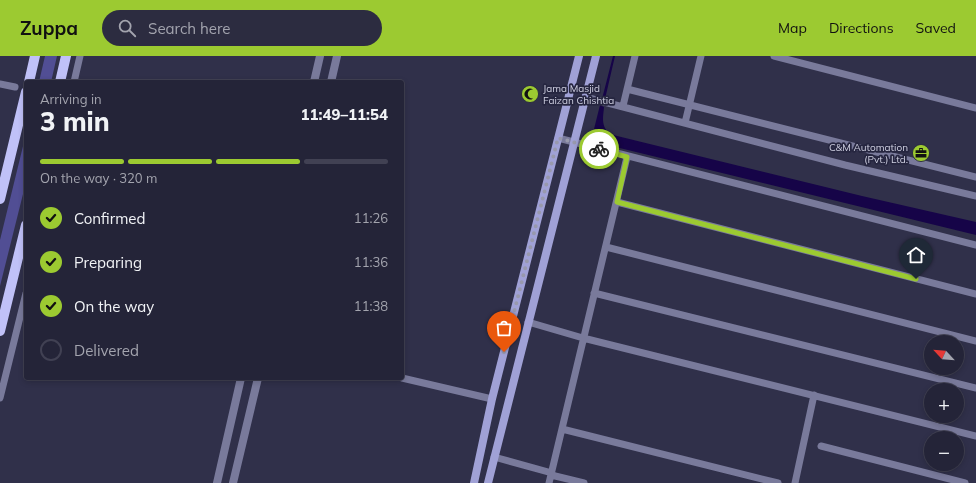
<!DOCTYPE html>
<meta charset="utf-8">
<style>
:root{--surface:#242438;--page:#2c2c40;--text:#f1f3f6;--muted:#a3a4ae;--line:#414153;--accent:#9cca31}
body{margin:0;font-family:Mulish,sans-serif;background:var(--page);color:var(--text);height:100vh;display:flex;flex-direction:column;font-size:15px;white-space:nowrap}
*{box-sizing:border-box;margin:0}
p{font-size:13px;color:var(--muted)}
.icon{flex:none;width:22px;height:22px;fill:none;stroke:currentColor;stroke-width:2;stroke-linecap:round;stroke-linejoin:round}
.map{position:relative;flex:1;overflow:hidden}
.details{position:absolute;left:24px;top:24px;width:380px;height:300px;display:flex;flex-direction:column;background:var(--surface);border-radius:4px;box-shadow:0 2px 6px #0003,0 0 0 1px var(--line)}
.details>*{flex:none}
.needle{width:26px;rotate:296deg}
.buttons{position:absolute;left:924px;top:279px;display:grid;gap:8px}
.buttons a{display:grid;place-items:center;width:40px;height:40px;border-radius:50%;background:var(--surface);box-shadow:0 2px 6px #0003,0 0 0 1px var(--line);font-size:20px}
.pin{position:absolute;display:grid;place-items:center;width:34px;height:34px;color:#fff;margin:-41px -17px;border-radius:50% 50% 50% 0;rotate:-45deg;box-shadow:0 0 4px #0007}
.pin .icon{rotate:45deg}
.courier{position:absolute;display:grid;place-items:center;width:40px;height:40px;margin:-20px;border:3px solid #9cca31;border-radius:50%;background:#fff;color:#222;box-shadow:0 1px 5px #0007}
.overview em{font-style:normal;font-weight:800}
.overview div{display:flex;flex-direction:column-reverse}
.overview{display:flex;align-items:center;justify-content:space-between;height:68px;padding:0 16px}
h1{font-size:26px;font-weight:800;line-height:30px}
.bar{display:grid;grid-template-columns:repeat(4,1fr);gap:6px 4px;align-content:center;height:48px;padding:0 16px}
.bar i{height:5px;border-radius:3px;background:var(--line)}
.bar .current{background:var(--accent)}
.bar p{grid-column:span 4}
ol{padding:0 16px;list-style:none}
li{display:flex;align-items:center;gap:12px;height:44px}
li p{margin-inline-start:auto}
li .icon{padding:4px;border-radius:50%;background:var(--accent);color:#111;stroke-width:4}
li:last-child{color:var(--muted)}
li i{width:22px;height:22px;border:2px solid var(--line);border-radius:50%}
header{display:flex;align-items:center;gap:24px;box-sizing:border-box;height:56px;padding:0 20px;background:var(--accent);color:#111}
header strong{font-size:19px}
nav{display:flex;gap:22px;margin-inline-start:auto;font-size:14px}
.search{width:280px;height:36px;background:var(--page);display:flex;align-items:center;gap:10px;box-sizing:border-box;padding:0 14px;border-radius:22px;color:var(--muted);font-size:15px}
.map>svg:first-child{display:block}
.green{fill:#514e94}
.water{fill:#160448}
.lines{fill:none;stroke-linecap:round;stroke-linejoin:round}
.minor{stroke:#797a9b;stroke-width:7}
.tertiary{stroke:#797a9b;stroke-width:8}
.secondary{stroke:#a0a1d6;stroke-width:8}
.primary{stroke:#c0c1f8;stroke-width:10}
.done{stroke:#9899ad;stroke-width:4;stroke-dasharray:0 7.2}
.route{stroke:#9cca31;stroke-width:5}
.labels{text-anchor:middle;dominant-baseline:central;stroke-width:3.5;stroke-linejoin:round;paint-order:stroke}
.poi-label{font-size:10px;fill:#d0d1e2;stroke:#262640;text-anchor:start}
</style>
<header>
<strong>Zuppa</strong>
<div class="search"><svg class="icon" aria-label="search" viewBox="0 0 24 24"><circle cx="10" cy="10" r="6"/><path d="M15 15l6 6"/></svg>Search here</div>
<nav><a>Map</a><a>Directions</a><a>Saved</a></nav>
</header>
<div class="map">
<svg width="976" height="427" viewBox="0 0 976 427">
<rect width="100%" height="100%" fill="#30304a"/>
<path class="green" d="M 45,0 L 57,0 L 51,26 L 39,26 Z
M 26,78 L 26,126 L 0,230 L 0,184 Z"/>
<path class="water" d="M 613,0 L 615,0 L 605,43 L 602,43 Z
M 600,49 L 604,51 C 603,63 601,68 609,78 L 862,140 L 976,166 L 976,179 L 591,85 Z"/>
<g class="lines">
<path class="minor" d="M 774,0 L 976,52
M 74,26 L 80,0
M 0,28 L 15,31
M 627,33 L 976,121
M 585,41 L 845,109 L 976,140
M 623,50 L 635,0
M 685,67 L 701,0
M 558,82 L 976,189
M 617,146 L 976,238
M 606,191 L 976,285
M 594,237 L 976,332
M 528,266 L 583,282 L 976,380
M 402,322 L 492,343
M 0,342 L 26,237
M 562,373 L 778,427
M 821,390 L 965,427
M 494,401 L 552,417
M 551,419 L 584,427
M 549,427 L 627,101
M 795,427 L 814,339"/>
<path class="tertiary" d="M 314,26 L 320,0
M 331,26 L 337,0
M 217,427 L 241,322
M 233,427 L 258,322"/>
<path class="secondary" d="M 474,427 L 492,343 L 579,0
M 488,427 L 596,0"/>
<path class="primary" d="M 29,26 L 35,0
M 60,26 L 66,0
M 0,143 L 26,36
M 0,275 L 26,169"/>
</g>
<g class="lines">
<path class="done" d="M 504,296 L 558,82 L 599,93"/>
<path class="route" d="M 599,93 L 627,101 L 617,146 L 916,223"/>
</g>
<defs>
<g id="mosque-disc" transform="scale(0.9)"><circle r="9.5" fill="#9cca31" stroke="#262640"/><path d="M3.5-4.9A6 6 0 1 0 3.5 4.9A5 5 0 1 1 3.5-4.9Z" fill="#111"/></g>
<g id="office-disc" transform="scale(0.9)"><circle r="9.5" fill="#9cca31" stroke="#262640"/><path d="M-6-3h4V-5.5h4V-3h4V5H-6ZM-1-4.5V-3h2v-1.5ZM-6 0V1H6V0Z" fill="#111"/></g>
</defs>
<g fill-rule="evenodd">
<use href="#mosque-disc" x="530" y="38"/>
<use href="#office-disc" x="921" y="97"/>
</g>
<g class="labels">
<g class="poi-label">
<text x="543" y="32">Jama Masjid<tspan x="543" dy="12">Faizan Chishtia</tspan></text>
<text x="908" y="91" text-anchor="end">C&amp;M Automation<tspan x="908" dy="12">(Pvt.) Ltd.</tspan></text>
</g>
</g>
</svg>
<div class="buttons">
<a><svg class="needle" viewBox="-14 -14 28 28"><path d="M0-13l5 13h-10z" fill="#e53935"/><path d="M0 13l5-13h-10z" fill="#a3a4ae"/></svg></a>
<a>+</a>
<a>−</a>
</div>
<div class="pin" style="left:504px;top:296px;background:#ea580c"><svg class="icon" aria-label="bag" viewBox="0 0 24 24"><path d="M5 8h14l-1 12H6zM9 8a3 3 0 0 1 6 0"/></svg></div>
<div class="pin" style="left:916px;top:223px;background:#1f2937"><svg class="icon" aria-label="home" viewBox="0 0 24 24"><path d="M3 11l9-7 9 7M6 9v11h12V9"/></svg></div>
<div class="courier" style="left:599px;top:93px"><svg class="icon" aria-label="bike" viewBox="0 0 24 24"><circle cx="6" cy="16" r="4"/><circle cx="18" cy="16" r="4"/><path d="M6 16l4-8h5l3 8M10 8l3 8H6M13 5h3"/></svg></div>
<section class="details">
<div class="overview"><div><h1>3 min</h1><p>Arriving in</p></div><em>11:49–11:54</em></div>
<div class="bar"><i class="current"></i><i class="current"></i><i class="current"></i><i></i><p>On the way · 320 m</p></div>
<ol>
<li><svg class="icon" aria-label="check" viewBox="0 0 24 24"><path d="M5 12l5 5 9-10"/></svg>Confirmed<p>11:26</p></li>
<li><svg class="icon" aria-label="check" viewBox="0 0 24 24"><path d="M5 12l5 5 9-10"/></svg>Preparing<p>11:36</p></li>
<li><svg class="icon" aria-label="check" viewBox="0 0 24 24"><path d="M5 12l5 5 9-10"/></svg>On the way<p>11:38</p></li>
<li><i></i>Delivered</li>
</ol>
</section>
</div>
